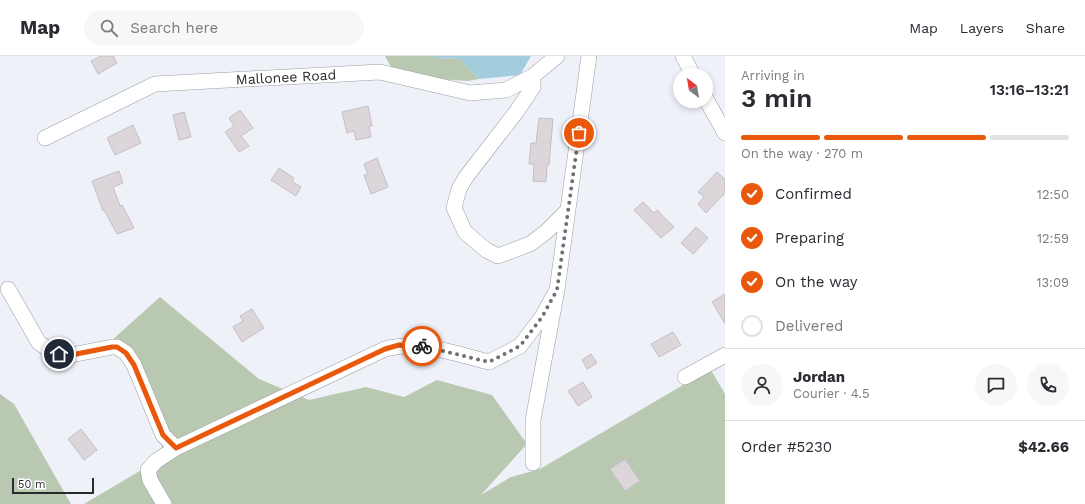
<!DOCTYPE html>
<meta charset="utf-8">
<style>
:root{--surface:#fff;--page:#f7f7f7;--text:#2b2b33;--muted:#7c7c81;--line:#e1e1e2;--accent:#ea580c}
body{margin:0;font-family:"Work Sans",sans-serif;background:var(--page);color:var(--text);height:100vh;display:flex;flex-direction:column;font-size:15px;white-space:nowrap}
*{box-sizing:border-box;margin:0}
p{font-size:13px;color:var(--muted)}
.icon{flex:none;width:22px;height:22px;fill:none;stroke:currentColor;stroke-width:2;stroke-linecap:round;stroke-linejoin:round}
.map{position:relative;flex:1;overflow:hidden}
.panel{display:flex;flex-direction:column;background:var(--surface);width:360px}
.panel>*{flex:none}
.needle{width:26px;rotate:329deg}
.buttons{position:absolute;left:673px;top:12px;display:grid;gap:8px}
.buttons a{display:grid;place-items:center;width:40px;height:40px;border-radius:50%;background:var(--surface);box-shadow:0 2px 6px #0003;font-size:20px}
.scale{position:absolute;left:12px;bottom:10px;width:82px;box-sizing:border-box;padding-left:4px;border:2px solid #292a2c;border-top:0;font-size:11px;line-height:14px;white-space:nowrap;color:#292a2c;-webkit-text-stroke:3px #fff;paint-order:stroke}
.pin{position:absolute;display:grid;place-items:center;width:34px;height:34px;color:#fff;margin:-17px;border:2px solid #fff;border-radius:50%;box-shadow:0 1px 4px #0007}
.courier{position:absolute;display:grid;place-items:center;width:40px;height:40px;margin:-20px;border:3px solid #ea580c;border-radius:50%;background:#fff;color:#222;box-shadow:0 1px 5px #0007}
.headline em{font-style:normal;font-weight:600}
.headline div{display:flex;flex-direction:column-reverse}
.headline{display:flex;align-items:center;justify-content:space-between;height:68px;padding:0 16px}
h1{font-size:26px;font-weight:600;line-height:30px}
.bar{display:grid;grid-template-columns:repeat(4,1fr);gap:6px 4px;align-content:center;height:48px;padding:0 16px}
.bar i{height:5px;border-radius:3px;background:var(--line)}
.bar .selected{background:var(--accent)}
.bar p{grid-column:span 4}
.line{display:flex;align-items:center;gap:10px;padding:0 16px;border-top:1px solid var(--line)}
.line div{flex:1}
.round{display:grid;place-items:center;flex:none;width:42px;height:42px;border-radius:21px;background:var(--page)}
ol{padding:0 16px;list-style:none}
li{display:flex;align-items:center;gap:12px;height:44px}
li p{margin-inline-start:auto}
li .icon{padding:4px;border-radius:50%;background:var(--accent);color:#fff;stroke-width:4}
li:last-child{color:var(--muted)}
li i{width:22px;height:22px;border:2px solid var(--line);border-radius:50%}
header{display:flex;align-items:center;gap:24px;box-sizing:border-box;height:56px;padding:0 20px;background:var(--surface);border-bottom:1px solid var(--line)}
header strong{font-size:19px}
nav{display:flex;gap:22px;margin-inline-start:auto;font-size:14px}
.search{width:280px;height:36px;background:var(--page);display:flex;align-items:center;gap:10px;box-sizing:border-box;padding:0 14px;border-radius:22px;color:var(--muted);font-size:15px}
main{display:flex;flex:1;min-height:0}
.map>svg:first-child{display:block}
.green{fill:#b9c9b1}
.water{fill:#a3cddd}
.building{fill:#dcd5da;stroke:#c5bfc3}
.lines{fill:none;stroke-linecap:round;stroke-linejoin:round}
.minor-casing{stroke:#9b9da4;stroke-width:16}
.minor{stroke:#fff;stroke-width:15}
.done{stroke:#6e7073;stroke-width:4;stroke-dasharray:0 7.2}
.route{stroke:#ea580c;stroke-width:5}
.labels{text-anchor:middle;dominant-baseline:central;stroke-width:3;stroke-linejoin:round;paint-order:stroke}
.street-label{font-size:14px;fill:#292a2c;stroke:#fff}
</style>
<header>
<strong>Map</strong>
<div class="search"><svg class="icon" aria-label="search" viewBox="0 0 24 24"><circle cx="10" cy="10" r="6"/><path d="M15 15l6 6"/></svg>Search here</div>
<nav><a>Map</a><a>Layers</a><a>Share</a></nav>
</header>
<main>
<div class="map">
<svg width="725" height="448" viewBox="0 0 725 448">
<rect width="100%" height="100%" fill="#eff1f8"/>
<path class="green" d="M 385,0 L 434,0 L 435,2 L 460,3 L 479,23 L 468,25 L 396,20 Z
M 160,241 L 259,323 L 309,344 L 366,331 L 404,341 L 437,324 L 492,339 L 527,388 L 481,439 L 511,421 L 540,413 L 683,329 L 711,314 L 725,338 L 725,448 L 84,448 L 165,400 L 142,325 L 111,285 Z
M 0,338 L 14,348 L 71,448 L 0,448 Z"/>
<path class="water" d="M 434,0 L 531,0 L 520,19 L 479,23 L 460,3 L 434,2 Z"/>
<path class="building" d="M 101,0 L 113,0 L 117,7 L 98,18 L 91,5 Z
M 368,50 L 372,70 L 369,70 L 371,81 L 356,84 L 354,75 L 347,77 L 342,56 Z
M 240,54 L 253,72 L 241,80 L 249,90 L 239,96 L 225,76 L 234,70 L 229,62 Z
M 184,56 L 191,81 L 179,84 L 173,59 Z
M 539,62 L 553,63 L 549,109 L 547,109 L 546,126 L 533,125 L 534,108 L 529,108 L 531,87 L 536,87 Z
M 133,69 L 141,87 L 115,99 L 107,82 Z
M 377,102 L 388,131 L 371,138 L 364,119 L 368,118 L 364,108 Z
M 279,112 L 294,122 L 292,125 L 301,131 L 296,140 L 271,124 Z
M 119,115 L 123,127 L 113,131 L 120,150 L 122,149 L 134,172 L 117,178 L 104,154 L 103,155 L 92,125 Z
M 717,116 L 725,123 L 725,137 L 706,157 L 698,148 L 704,141 L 698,136 Z
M 643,146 L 654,157 L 657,154 L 674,171 L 661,182 L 634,154 Z
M 696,171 L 708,182 L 693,198 L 681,187 Z
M 725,238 L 725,268 L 712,246 Z
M 252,253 L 264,272 L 242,286 L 233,271 L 243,265 L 240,260 Z
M 673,276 L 681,289 L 659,301 L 651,288 Z
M 591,298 L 597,307 L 587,313 L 582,304 Z
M 583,326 L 592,341 L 578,350 L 568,335 Z
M 81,373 L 97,394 L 84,404 L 68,383 Z
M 625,403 L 640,425 L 625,435 L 610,413 Z"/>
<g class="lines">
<g class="minor-casing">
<path id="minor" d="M 683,0 L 693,19
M 533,20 L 533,31 L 517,55 L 466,121 L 459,133 L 454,152 L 465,176 L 486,194 L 498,200 L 530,188 L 546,176 L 568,154
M 706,43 L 725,77
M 45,82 L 155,28 L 380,16 L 470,37 L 506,34 L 533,20 L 557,0
M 8,233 L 39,287 L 53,296 L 66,300 L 112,291 L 117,291 L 126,297 L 134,309 L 163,379 L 176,392
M 685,321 L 725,299
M 533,407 L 533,364 L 557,234 L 589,0
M 164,448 L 150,424 L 148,414 L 156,405 L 176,392 L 385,293 C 419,284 456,298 489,306 L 520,290 L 542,261 L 557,234"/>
</g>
<use href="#minor" class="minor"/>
</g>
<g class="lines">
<path class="done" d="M 422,290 L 489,306 L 520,290 L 542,261 L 557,234 L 579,77"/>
<path class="route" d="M 59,298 L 66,300 L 112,291 L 117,291 L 126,297 L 134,309 L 163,379 L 176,392 L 385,293 L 399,289 L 422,290"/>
</g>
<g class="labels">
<g class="street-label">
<text transform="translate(286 21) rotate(-3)">Mallonee Road</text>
</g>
</g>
</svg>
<div class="buttons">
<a><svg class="needle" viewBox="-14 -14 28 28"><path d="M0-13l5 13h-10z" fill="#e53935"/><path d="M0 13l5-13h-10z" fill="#7c7c81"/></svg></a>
</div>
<div class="scale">50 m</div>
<div class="pin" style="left:579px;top:77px;background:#ea580c"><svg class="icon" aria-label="bag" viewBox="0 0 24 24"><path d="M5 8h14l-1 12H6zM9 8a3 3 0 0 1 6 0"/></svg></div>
<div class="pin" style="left:59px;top:298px;background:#1f2937"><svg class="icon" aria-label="home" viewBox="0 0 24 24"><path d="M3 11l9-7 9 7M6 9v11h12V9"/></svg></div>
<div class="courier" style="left:422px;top:290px"><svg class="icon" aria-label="bike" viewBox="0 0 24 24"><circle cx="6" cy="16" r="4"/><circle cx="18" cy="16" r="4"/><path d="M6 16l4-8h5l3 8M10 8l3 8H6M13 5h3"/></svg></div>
</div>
<section class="panel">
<div class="headline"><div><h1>3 min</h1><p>Arriving in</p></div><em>13:16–13:21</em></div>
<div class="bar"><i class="selected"></i><i class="selected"></i><i class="selected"></i><i></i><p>On the way · 270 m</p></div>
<ol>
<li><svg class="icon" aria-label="check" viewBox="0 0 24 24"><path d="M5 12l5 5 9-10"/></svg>Confirmed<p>12:50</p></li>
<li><svg class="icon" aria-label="check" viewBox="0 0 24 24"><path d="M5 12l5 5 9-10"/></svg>Preparing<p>12:59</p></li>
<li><svg class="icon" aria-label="check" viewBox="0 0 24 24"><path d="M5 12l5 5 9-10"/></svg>On the way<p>13:09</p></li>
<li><i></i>Delivered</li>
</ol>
<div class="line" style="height:72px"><a class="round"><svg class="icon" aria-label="person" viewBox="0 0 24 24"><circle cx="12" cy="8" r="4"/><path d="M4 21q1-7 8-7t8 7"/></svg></a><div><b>Jordan</b><p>Courier · 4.5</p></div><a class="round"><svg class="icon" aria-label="chat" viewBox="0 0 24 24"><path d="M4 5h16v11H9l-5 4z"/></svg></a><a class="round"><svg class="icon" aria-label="phone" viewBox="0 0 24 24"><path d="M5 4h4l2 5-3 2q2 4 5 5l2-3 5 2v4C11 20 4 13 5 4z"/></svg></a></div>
<div class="line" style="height:52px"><div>Order #5230</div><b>$42.66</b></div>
</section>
</main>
